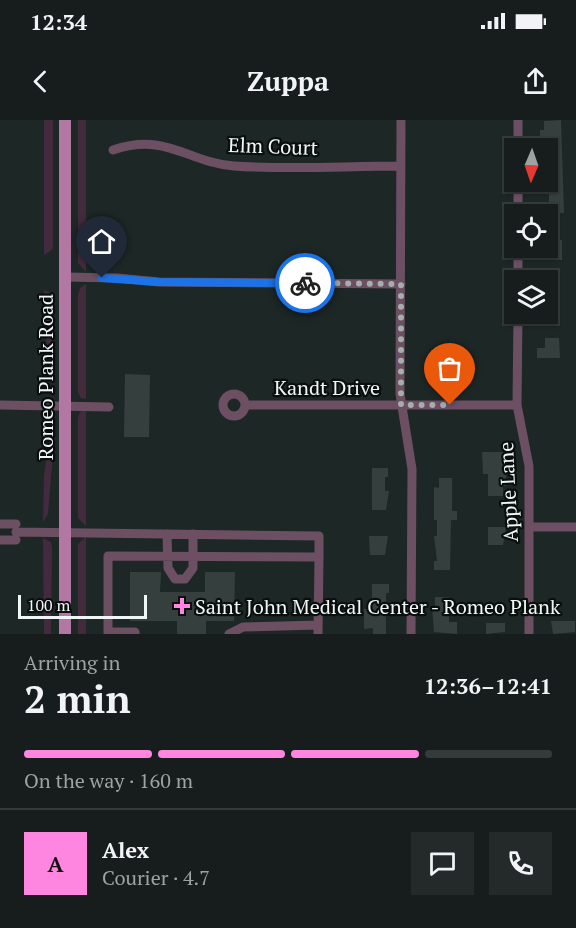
<!DOCTYPE html>
<meta charset="utf-8">
<style>
:root{--surface:#161d1c;--page:#232a29;--text:#f1f3f6;--muted:#9ea2a3;--line:#353b3b;--accent:#fe86e0}
body{margin:0;font-family:"PT Serif",serif;background:var(--page);color:var(--text);height:100vh;display:flex;flex-direction:column;font-size:22px;white-space:nowrap}
*{box-sizing:border-box;margin:0}
p{font-size:20px;color:var(--muted)}
.icon{flex:none;width:33px;height:33px;fill:none;stroke:currentColor;stroke-width:2;stroke-linecap:round;stroke-linejoin:round}
.map{position:relative;height:514px;overflow:hidden}
.panel{display:flex;flex-direction:column;background:var(--surface);flex:1}
.panel>*{flex:none}
.needle{width:39px;rotate:182deg}
.controls{position:absolute;left:504px;top:18px;display:grid;gap:12px}
.controls a{display:grid;place-items:center;width:54px;height:54px;border-radius:0px;background:var(--surface);box-shadow:0 2px 4px #0004,0 0 0 2px var(--line);font-size:30px}
.scale{position:absolute;left:18px;bottom:15px;width:129px;box-sizing:border-box;padding-left:6px;border:3px solid #eff6f5;border-top:0;font-size:16px;line-height:21px;white-space:nowrap;color:#eff6f5;-webkit-text-stroke:4px #0a0f0e;paint-order:stroke}
.pin{position:absolute;display:grid;place-items:center;width:51px;height:51px;color:#fff;margin:-62px -26px;border-radius:50% 50% 50% 0;rotate:-45deg;box-shadow:0 0 6px #0007}
.pin .icon{rotate:45deg}
.courier{position:absolute;display:grid;place-items:center;width:60px;height:60px;margin:-30px;border:4px solid #1a73e8;border-radius:50%;background:#fff;color:#222;box-shadow:0 2px 8px #0007}
.headline em{font-style:normal;font-weight:600}
.headline div{display:flex;flex-direction:column-reverse}
.headline{display:flex;align-items:center;justify-content:space-between;height:102px;padding:0 24px}
h1{font-size:39px;font-weight:600;line-height:45px}
.bar{display:grid;grid-template-columns:repeat(4,1fr);gap:9px 6px;align-content:center;height:72px;padding:0 24px}
.bar i{height:8px;border-radius:4px;background:var(--line)}
.bar .selected{background:var(--accent)}
.bar p{grid-column:span 4}
.line{display:flex;align-items:center;gap:15px;padding:0 24px;border-top:2px solid var(--line)}
.line div{flex:1}
.round{display:grid;place-items:center;flex:none;width:63px;height:63px;border-radius:0px;background:var(--page)}
.status{display:flex;justify-content:space-between;align-items:center;height:42px;padding:0 30px;background:var(--surface);direction:ltr}
.status svg{height:16px;fill:currentColor}
header{display:flex;justify-content:space-between;align-items:center;height:78px;padding:0 24px;background:var(--surface);font-size:27px;font-weight:600}
.map>svg:first-child{display:block}
.green{fill:#442a3d}
.building{fill:#353f3e}
.lines{fill:none;stroke-linecap:round;stroke-linejoin:round}
.minor{stroke:#6c4f63;stroke-width:9}
.major{stroke:#b277a2;stroke-width:12}
.done{stroke:#a6aead;stroke-width:6;stroke-dasharray:0 10.8}
.route{stroke:#1a73e8;stroke-width:8}
.poi-dot{fill:#fe86e0;stroke:#0a0f0e;stroke-width:2}
.labels{text-anchor:middle;dominant-baseline:central;stroke-width:4.5;stroke-linejoin:round;paint-order:stroke}
.street-label{font-size:20px;fill:#eff6f5;stroke:#0a0f0e}
.poi-label{font-size:20px;fill:#eff6f5;stroke:#0a0f0e;text-anchor:start}
</style>
<div class="status"><b>12:34</b><svg viewBox="0 0 49 12"><path d="M0 12V9h3v3zM5 12V6h3v6zM10 12V3h3v9zM15 12V0h3v12zM26 1h20v11H26zM47 4h2v5h-2z"/></svg></div>
<header><svg class="icon" aria-label="back" viewBox="0 0 24 24"><path d="M15 5l-7 7 7 7"/></svg>Zuppa<svg class="icon" aria-label="share" viewBox="0 0 24 24"><path d="M12 15V3M7 8l5-5 5 5M5 13v7h14v-7"/></svg></header>
<div class="map">
<svg width="576" height="514" viewBox="0 0 576 514">
<rect width="100%" height="100%" fill="#1d2726"/>
<path class="green" d="M 44,0 L 53,0 L 53,129 L 44,135 Z
M 78,0 L 86,0 L 86,152 L 78,143 Z
M 86,164 L 86,279 L 81,278 L 78,272 L 78,175 L 80,168 Z
M 44,170 L 52,174 L 53,249 L 48,254 Z
M 86,290 L 86,406 L 78,398 L 78,298 L 80,292 Z
M 48,325 L 53,333 L 48,394 L 43,402 L 44,356 Z
M 86,417 L 86,514 L 78,514 L 78,424 Z
M 43,418 L 51,422 L 52,428 L 51,514 L 44,514 Z"/>
<path class="building" d="M 561,0 L 564,93 L 541,93 L 541,83 L 549,83 L 549,69 L 540,69 L 540,62 L 548,62 L 549,20 L 540,20 L 540,10 L 544,10 L 544,1 Z
M 548,120 L 562,120 L 562,140 L 540,140 L 540,130 L 548,130 Z
M 545,218 L 559,218 L 560,238 L 537,238 L 537,228 L 545,228 Z
M 125,254 L 150,255 L 149,317 L 124,317 Z
M 482,332 L 506,332 L 506,366 L 503,366 L 503,376 L 488,376 L 488,354 L 483,354 Z
M 372,348 L 388,348 L 388,357 L 385,357 L 385,371 L 389,371 L 386,390 L 372,390 Z
M 439,358 L 452,358 L 452,391 L 457,391 L 457,400 L 451,400 L 450,450 L 434,450 L 434,441 L 437,441 L 434,416 L 437,416 L 437,400 L 434,400 L 434,367 L 439,368 Z
M 488,407 L 506,407 L 503,425 L 488,425 Z
M 369,416 L 388,416 L 385,435 L 370,435 Z
M 130,452 L 161,452 L 160,472 L 205,472 L 205,452 L 235,452 L 234,501 L 206,501 L 206,514 L 177,514 L 177,501 L 130,501 Z
M 372,464 L 389,464 L 389,473 L 386,473 L 386,514 L 373,514 L 373,508 L 364,509 L 364,489 L 372,489 Z
M 435,477 L 449,477 L 449,502 L 457,502 L 457,514 L 434,512 L 432,487 L 435,487 Z
M 551,501 L 575,501 L 575,512 L 553,514 Z
M 486,503 L 505,503 L 505,512 L 486,514 Z"/>
<g class="lines">
<path class="minor" d="M 401,0 L 400,274 L 412,349 L 411,514
M 518,28 L 518,0
M 113,30 C 167,12 186,42 234,46 C 289,50 345,46 400,46
M 518,94 L 518,62
M 65,157 L 117,158 L 159,162 L 401,164
M 518,160 L 518,128
M 518,194 L 517,285 L 529,346 L 529,514
M223 285a11 11 0 1 1 22 0a11 11 0 1 1-22 0Z
M 0,285 L 109,287
M 245,285 L 517,285
M 0,404 L 16,404
M 529,407 L 576,407
M 16,412 L 319,416 L 319,437
M 167,414 L 168,448 L 175,459 L 185,459 L 193,448 L 193,414
M 0,420 L 16,420
M 108,512 L 135,512 L 135,514
M 108,514 L 108,436 L 319,437 L 318,514
M 229,514 L 243,507 L 318,505"/>
<path class="major" d="M 65,0 L 65,514"/>
</g>
<g class="lines">
<path class="done" d="M 305,163 L 401,164 L 401,285 L 450,285"/>
<path class="route" d="M 102,158 L 159,162 L 305,163"/>
</g>
<path class="poi-dot" d="M179 477h6v6h6v6h-6v6h-6v-6h-6v-6h6z"/>
<g class="labels">
<g class="street-label">
<text transform="translate(273 26) rotate(2)">Elm Court</text>
<text transform="translate(45 257) rotate(-90)">Romeo Plank Road</text>
<text x="327" y="267">Kandt Drive</text>
<text transform="translate(508 372) rotate(-93)">Apple Lane</text>
</g>
<g class="poi-label">
<text x="195" y="486">Saint John Medical Center - Romeo Plank</text>
</g>
</g>
</svg>
<div class="controls">
<a><svg class="needle" viewBox="-14 -14 28 28"><path d="M0-13l5 13h-10z" fill="#e53935"/><path d="M0 13l5-13h-10z" fill="#9ea2a3"/></svg></a>
<a><svg class="icon" aria-label="locate" viewBox="0 0 24 24"><circle cx="12" cy="12" r="6"/><path d="M12 2v4M12 18v4M2 12h4M18 12h4"/></svg></a>
<a><svg class="icon" aria-label="layers" viewBox="0 0 24 24"><path d="M12 4l9 5-9 5-9-5zM3 14l9 5 9-5"/></svg></a>
</div>
<div class="scale">100 m</div>
<div class="pin" style="left:450px;top:285px;background:#ea580c"><svg class="icon" aria-label="bag" viewBox="0 0 24 24"><path d="M5 8h14l-1 12H6zM9 8a3 3 0 0 1 6 0"/></svg></div>
<div class="pin" style="left:102px;top:158px;background:#1f2937"><svg class="icon" aria-label="home" viewBox="0 0 24 24"><path d="M3 11l9-7 9 7M6 9v11h12V9"/></svg></div>
<div class="courier" style="left:305px;top:163px"><svg class="icon" aria-label="bike" viewBox="0 0 24 24"><circle cx="6" cy="16" r="4"/><circle cx="18" cy="16" r="4"/><path d="M6 16l4-8h5l3 8M10 8l3 8H6M13 5h3"/></svg></div>
</div>
<section class="panel">
<div class="headline"><div><h1>2 min</h1><p>Arriving in</p></div><em>12:36–12:41</em></div>
<div class="bar"><i class="selected"></i><i class="selected"></i><i class="selected"></i><i></i><p>On the way · 160 m</p></div>
<div class="line" style="height:108px"><b class="round" style="background:var(--accent);color:#111">A</b><div><b>Alex</b><p>Courier · 4.7</p></div><a class="round"><svg class="icon" aria-label="chat" viewBox="0 0 24 24"><path d="M4 5h16v11H9l-5 4z"/></svg></a><a class="round"><svg class="icon" aria-label="phone" viewBox="0 0 24 24"><path d="M5 4h4l2 5-3 2q2 4 5 5l2-3 5 2v4C11 20 4 13 5 4z"/></svg></a></div>
</section>
